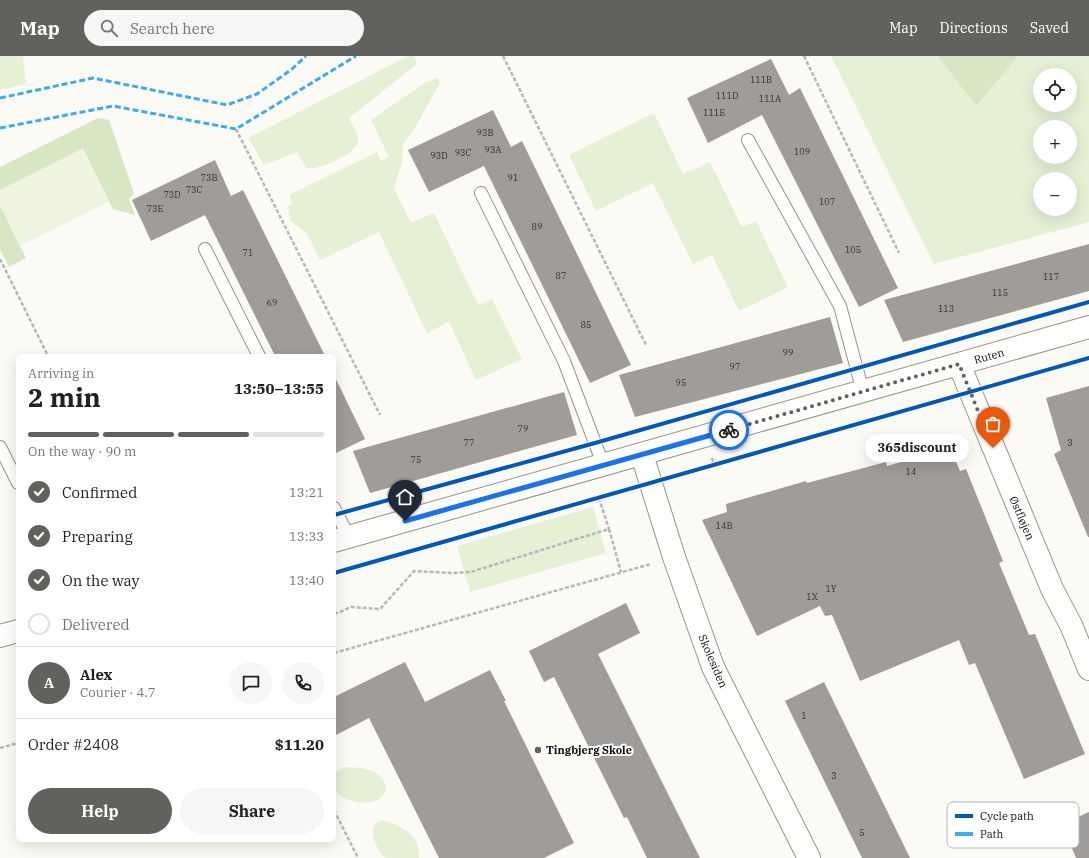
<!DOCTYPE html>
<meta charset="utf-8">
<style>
:root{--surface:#fff;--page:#f6f6f6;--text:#202124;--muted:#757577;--line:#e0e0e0;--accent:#61615e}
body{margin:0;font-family:"IBM Plex Serif",serif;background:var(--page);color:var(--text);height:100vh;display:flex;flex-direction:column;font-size:15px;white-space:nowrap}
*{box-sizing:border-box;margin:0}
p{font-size:13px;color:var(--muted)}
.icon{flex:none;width:22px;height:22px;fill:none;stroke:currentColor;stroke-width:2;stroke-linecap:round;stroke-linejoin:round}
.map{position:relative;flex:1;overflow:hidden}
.drawer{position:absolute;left:16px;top:298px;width:320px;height:488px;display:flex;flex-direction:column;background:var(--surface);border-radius:6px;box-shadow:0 4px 16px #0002}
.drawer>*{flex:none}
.controls{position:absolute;left:1033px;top:12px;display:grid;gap:8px}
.controls a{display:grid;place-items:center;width:44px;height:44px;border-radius:50%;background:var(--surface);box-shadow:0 4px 16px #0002;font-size:20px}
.pin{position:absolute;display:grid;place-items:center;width:34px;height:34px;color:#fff;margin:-41px -17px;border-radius:50% 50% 50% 0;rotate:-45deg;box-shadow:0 0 4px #0007}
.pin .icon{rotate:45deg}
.courier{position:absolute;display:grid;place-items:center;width:40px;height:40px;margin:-20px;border:3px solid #1a73e8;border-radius:50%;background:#fff;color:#222;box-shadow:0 1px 5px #0007}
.bubble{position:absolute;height:28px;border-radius:14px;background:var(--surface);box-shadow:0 4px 16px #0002;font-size:13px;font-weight:700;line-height:28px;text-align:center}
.summary em{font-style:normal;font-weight:700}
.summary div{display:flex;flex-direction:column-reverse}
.summary{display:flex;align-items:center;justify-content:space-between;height:68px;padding:0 12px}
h1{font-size:26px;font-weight:700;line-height:30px}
.bar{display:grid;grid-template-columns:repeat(4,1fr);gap:6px 4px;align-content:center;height:48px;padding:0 12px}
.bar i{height:5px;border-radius:3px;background:var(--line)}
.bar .on{background:var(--accent)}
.bar p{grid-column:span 4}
.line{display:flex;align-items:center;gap:10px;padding:0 12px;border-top:1px solid var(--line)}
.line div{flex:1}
.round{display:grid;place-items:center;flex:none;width:42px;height:42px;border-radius:21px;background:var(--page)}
ol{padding:0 12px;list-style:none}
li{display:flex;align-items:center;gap:12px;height:44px}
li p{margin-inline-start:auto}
li .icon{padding:4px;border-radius:50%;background:var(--accent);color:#fff;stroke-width:4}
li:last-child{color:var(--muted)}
li i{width:22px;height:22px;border:2px solid var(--line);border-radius:50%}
.action{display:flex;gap:8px;margin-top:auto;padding:8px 12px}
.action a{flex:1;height:46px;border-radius:24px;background:var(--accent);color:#fff;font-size:16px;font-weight:700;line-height:46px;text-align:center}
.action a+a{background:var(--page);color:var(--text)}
header{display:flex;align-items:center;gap:24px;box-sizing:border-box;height:56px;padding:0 20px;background:var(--accent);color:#fff}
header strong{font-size:19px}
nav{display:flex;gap:22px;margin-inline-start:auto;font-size:14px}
.search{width:280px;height:36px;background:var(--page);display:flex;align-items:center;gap:10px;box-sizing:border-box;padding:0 14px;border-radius:22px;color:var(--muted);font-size:15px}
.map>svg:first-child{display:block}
.green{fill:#e6f0d5;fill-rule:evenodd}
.forest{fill:#d7e7c4}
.pitch{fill:#eef4df}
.building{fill:#9f9c99}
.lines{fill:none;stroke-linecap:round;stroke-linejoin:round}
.service-casing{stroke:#959492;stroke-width:14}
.minor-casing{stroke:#959492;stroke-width:24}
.path{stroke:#b8b8b7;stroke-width:2.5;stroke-dasharray:4 2;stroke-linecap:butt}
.service{stroke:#fefefd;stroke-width:12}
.minor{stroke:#fefefd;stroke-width:22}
.quiet{stroke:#3fa9f5;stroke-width:3;stroke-dasharray:6 3;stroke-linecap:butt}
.cycleway-casing{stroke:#fff;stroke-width:6}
.cycleway{stroke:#0057b8;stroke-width:4}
.done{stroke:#61615e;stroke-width:4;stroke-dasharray:0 7.2}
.route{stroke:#1a73e8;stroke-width:5}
.poi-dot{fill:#61615e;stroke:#fff;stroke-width:1.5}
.labels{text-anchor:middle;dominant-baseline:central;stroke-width:4;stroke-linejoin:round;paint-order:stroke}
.number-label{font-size:9px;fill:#323231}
.street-label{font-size:11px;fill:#0e0e0e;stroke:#fff}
.poi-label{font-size:11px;font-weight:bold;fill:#0e0e0e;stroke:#fff;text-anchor:start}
.key{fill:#fff;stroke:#b7b7b7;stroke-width:1}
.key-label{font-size:11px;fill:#0e0e0e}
</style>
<header>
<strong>Map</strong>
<div class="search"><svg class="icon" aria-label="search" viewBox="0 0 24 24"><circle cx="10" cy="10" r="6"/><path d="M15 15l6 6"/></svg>Search here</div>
<nav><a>Map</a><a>Directions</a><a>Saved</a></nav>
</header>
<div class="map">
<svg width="1089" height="802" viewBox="0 0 1089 802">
<rect width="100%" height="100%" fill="#fbfaf4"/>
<path class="green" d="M 0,0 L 23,0 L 26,28 L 0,34 Z
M 408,0 L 414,0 L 417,8 L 349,62 C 352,69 359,77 358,85 C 357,98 318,115 306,112 L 297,96 L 264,109 L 248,82 Z
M 831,0 L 1089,0 L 1089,166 L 934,208 ZM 1040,19 L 1070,19 L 1070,49 L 1040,49 ZM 1040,71 L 1070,71 L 1070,101 L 1040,101 ZM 1040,123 L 1070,123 L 1070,153 L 1040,153 Z
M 438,22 L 440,27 L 416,70 L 403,88 L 402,106 L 394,133 L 411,167 L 434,157 L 478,249 L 492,243 L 522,303 L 476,324 L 449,266 L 427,277 L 379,176 L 320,204 L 307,177 L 290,164 L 288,150 L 292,148 L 289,139 L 377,96 L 381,105 L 389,101 L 371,64 L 426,26 Z
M 654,57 L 683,118 L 710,106 L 742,171 L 756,165 L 788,231 L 739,255 L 712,199 L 693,208 L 653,127 L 596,155 L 569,99 Z
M 593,451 L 606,497 L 470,536 L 457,490 Z
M 349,711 C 364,712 380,713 386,730 C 386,749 359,749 346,743 C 341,741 337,737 334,733 L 334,717 L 343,712 Z
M 382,764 C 400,769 422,779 419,802 L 385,802 C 378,794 369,780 374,769 Z"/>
<path class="forest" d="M 938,0 L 1018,0 L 976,50 Z
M 98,62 L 109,64 L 134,137 L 129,143 L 135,159 L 113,153 L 83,93 L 0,134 L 0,111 Z
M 0,149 L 26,202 L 9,211 L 0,194 Z"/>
<path class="pitch" d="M 83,92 L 109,145 L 20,190 L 0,149 L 0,134 Z"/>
<path class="building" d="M 771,3 L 789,39 L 800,32 L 898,232 L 859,251 L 762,59 L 708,87 L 687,42 Z
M 493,54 L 511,91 L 522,85 L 631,309 L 590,327 L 484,110 L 429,136 L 408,94 Z
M 215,104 L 231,140 L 243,134 L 325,300 L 275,300 L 205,159 L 151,185 L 132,144 Z
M 1089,188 L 1089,235 L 903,286 L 884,244 Z
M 830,261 L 843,307 L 635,361 L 619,319 Z
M 334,319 L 365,383 L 334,398 Z
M 1089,330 L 1089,481 L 1088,481 L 1054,398 L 1061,394 L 1046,342 Z
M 564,336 L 577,379 L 370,437 L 353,395 Z
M 947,384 L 960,415 L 966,413 L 1003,505 L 999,507 L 1029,579 L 1035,578 L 1085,698 L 1024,723 L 975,607 L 969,609 L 959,584 L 860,625 L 832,559 L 825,560 L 820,550 L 757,580 L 702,464 L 727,456 L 726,448 L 806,425 L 807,427 L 886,406 L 887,410 L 925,399 L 925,390 Z
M 626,547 L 640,577 L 598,598 L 700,802 L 647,802 L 627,761 L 624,762 L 554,621 L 544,626 L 529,595 Z
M 405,606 L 425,646 L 490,614 L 506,645 L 504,645 L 574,787 L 544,802 L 439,802 L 369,662 L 334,680 L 334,641 Z
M 824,626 L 910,802 L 862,802 L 785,645 Z
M 1089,756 L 1089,802 L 1076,802 L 1062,768 Z"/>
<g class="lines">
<g class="service-casing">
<path id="service" d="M 748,84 L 840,250 L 863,336
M 481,137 L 564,305 L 603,408
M 205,193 L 259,300
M 0,391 L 18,427
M 334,452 L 349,481"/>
</g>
<g class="minor-casing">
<path id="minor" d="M 959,308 L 1052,533 L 1071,569 L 1089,613
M 642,399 L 674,501 L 713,611 L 809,802
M 334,485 L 1089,271
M 0,580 L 18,575"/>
</g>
<path class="path" d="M 503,0 L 646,289
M 804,0 L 899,197
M 236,73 L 380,359
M 0,203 L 48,300
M 712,402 L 714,409
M 599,442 L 609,473
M 334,557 L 338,557 L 351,551 L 380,553 L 414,515 L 452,517 L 471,516 L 609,473 L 621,516
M 334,597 L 651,508
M 0,692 L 18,687
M 334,754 L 358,802"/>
<use href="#service" class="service"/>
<use href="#minor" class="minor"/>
<path class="quiet" d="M 0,42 L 93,22 L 227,49 L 257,38 L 292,13 L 306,0
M 0,72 L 113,50 L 236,73 L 356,0"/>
<g class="cycleway-casing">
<path id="cycleway" d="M 334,459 L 595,387 L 1089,246
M 334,517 L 1089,302"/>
</g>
<use href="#cycleway" class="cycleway"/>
</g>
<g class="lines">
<path class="done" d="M 729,374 L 959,308 L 993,392"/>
<path class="route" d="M 405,465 L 729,374"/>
</g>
<circle class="poi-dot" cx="538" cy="694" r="4"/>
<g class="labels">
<g class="number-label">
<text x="761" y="23">111B</text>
<text x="727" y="39">111D</text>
<text x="770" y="42">111A</text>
<text x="714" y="56">111E</text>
<text x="485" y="76">93B</text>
<text x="493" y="93">93A</text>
<text x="802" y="95">109</text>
<text x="463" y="96">93C</text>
<text x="439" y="99">93D</text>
<text x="209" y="121">73B</text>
<text x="513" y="121">91</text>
<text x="194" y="133">73C</text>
<text x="172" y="138">73D</text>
<text x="827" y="145">107</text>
<text x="155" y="152">73E</text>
<text x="537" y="170">89</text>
<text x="853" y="193">105</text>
<text x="248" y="196">71</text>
<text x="561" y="219">87</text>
<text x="1051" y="220">117</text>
<text x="1000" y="236">115</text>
<text x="272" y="246">69</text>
<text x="946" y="252">113</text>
<text x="586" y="268">85</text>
<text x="788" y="296">99</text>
<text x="735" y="310">97</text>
<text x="681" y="326">95</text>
<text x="523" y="372">79</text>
<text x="469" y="386">77</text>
<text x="1070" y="386">3</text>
<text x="416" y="403">75</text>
<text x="911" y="415">14</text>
<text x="724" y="469">14B</text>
<text x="831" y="532">1Y</text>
<text x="812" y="540">1X</text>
<text x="804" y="659">1</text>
<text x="834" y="719">3</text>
<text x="862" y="776">5</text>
</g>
<g class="street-label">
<text transform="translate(989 300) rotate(-16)">Ruten</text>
<text transform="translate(1022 462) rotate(67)">Østfløjen</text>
<text transform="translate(713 605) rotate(67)">Skolesiden</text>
</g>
<g class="poi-label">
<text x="546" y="694">Tingbjerg Skole</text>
</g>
</g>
<rect x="947" y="746" width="132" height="46" rx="6" class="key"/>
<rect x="955" y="758" width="18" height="4" fill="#0057b8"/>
<rect x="955" y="776" width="18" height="4" fill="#3fa9f5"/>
<g class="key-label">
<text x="980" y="764">Cycle path</text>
<text x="980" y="782">Path</text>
</g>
</svg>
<div class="controls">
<a><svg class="icon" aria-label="locate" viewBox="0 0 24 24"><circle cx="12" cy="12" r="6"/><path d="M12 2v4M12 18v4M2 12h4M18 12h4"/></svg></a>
<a>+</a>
<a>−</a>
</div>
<div class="pin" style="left:993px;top:392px;background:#ea580c"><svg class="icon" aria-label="bag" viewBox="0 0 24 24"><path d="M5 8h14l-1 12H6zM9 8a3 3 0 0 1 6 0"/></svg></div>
<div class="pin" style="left:405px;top:465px;background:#1f2937"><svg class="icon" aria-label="home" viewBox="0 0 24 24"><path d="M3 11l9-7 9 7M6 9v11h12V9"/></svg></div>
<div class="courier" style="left:729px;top:374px"><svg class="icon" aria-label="bike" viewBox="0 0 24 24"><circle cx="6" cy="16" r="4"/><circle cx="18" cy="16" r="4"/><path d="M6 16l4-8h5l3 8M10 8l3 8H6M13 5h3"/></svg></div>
<div class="bubble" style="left:865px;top:378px;width:104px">365discount</div>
<section class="drawer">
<div class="summary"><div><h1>2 min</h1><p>Arriving in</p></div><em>13:50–13:55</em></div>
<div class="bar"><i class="on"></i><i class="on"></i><i class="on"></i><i></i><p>On the way · 90 m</p></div>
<ol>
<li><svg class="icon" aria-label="check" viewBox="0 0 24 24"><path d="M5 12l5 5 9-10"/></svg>Confirmed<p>13:21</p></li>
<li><svg class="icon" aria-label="check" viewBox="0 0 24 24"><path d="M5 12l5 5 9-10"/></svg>Preparing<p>13:33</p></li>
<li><svg class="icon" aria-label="check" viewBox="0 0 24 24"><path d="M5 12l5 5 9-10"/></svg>On the way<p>13:40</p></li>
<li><i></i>Delivered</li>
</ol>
<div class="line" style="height:72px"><b class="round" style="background:var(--accent);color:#fff">A</b><div><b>Alex</b><p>Courier · 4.7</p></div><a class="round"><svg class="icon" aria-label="chat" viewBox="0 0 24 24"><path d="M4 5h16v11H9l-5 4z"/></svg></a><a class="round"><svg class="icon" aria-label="phone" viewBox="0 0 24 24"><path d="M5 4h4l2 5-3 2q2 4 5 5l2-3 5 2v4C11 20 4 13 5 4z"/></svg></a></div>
<div class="line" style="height:52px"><div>Order #2408</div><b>$11.20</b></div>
<div class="action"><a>Help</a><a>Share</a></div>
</section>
</div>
